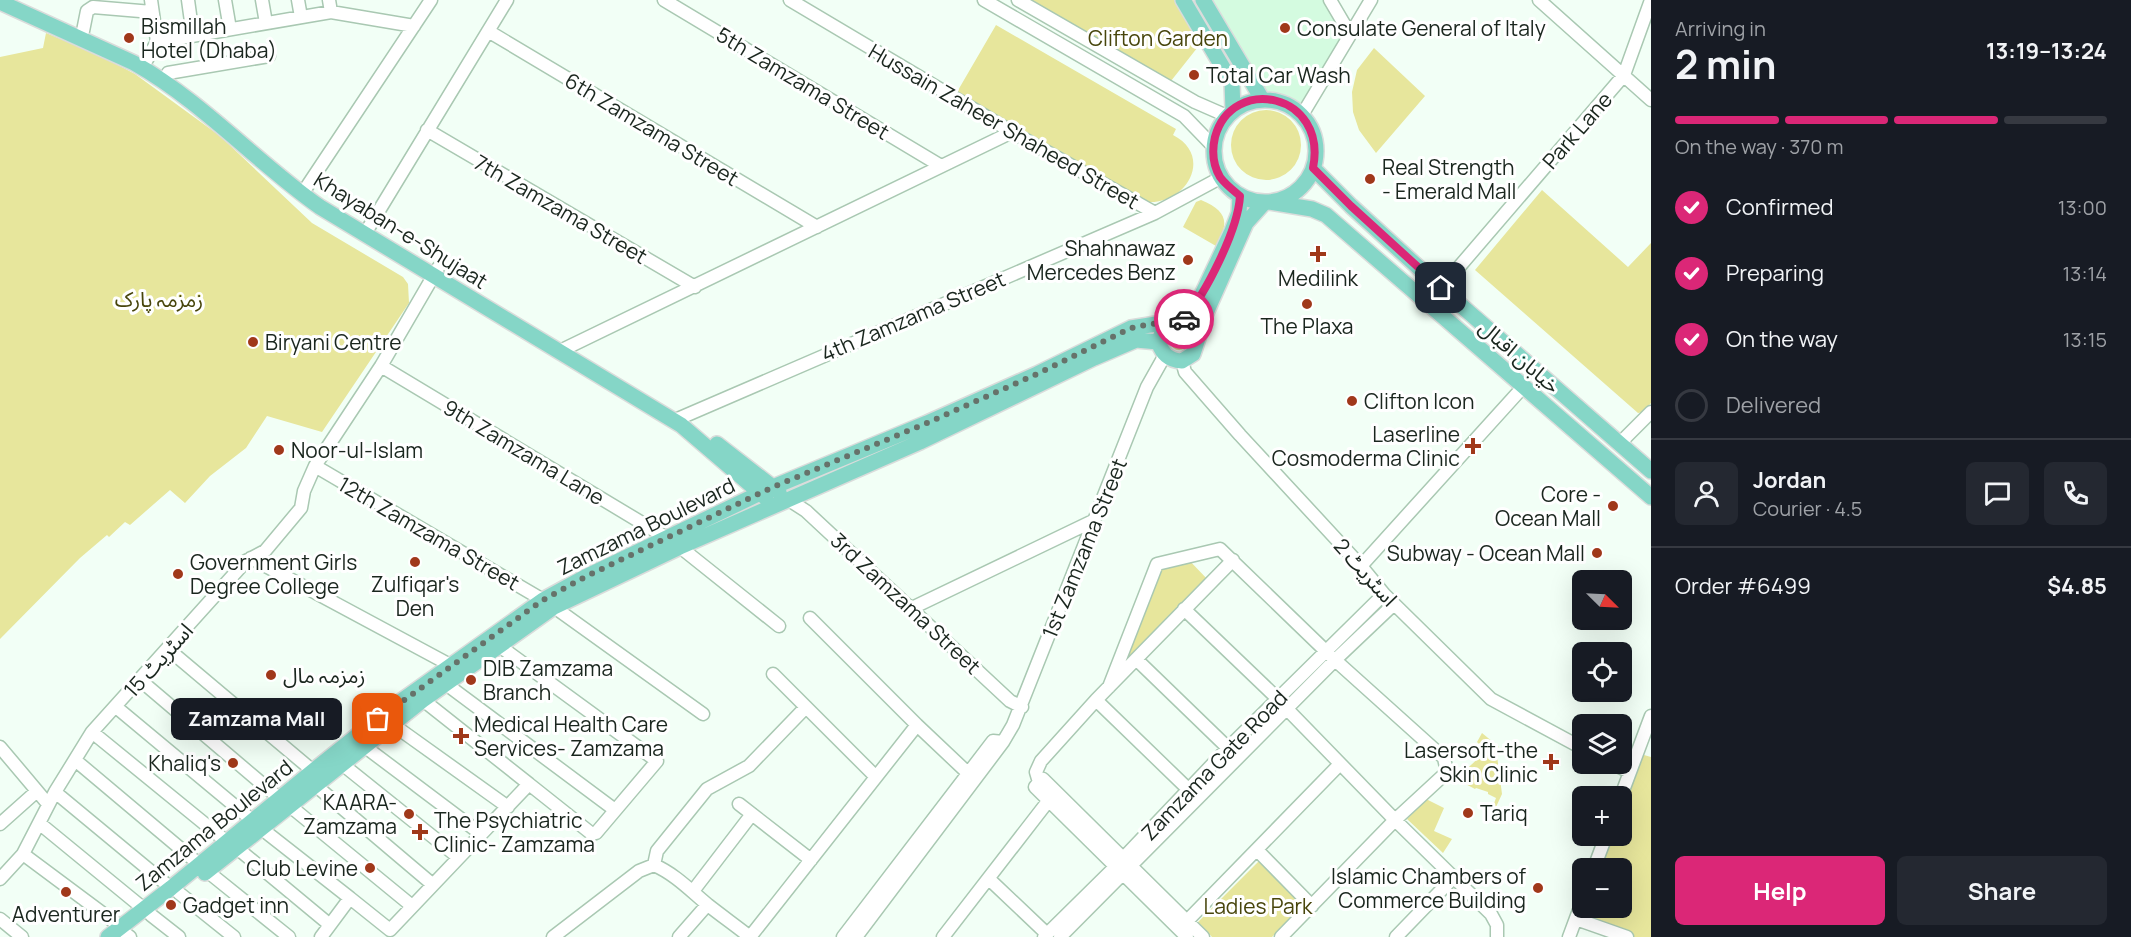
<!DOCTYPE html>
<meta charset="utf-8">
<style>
:root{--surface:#171b24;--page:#242831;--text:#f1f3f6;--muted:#9ea1a6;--line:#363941;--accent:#db2777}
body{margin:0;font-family:Manrope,"Noto Sans Arabic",sans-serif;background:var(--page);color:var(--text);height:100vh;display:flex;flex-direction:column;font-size:22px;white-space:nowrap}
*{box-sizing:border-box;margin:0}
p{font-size:20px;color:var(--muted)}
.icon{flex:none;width:33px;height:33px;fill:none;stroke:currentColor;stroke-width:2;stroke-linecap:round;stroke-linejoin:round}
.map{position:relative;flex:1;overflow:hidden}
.details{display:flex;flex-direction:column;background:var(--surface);width:480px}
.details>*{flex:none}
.needle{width:39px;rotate:114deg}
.buttons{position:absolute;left:1572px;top:570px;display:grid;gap:12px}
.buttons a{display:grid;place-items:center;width:60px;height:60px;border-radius:9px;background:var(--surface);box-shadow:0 6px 24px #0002;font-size:30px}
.pin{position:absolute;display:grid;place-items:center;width:51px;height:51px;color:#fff;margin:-26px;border-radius:12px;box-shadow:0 3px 9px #0006}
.courier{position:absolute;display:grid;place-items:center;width:60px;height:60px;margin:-30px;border:4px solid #db2777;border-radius:50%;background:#fff;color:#222;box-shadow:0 2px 8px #0007}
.bubble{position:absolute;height:42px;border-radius:9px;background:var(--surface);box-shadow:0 6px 24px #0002;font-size:20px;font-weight:700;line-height:42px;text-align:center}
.head em{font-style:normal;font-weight:700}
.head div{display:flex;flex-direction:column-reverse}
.head{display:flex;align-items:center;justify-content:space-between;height:102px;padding:0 24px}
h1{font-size:39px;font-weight:700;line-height:45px}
.bar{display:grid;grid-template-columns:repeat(4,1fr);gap:9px 6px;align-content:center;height:72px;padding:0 24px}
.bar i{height:8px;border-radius:4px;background:var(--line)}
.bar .active{background:var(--accent)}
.bar p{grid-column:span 4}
.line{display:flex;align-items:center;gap:15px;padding:0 24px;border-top:2px solid var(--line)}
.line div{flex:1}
.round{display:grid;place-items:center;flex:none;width:63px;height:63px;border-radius:9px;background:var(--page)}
ol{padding:0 24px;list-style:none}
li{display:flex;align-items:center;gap:18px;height:66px}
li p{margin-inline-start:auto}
li .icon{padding:6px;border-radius:50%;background:var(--accent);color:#fff;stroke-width:4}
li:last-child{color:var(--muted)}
li i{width:33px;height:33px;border:3px solid var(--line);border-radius:50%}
.button{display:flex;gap:12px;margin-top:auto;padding:12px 24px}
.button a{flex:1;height:69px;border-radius:9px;background:var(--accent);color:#fff;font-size:24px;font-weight:700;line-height:69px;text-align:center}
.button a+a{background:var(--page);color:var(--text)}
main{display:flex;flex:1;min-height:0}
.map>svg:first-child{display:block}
.built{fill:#d4fbe0}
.green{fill:#e7e69c}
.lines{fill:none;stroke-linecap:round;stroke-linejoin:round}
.minor-casing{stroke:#a9c8b2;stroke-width:15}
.major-casing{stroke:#dadcdb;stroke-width:18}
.minor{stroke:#fff;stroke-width:12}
.major{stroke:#85d6c7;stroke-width:15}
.done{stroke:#66726a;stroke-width:6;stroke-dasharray:0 10.8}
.route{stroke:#db2777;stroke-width:8}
.poi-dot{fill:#a0381a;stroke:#fff;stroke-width:2}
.labels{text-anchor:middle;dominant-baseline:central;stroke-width:6;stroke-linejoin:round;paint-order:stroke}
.poi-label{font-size:21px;fill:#1a261e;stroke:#fff;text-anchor:start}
.park-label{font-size:21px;fill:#47450b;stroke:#fff}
.street-label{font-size:21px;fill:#1a261e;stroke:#fff}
</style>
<main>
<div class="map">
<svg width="1651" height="937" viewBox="0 0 1651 937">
<rect width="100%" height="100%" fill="#f2fff6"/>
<path class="built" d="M 1202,0 L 1330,0 L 1351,33 L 1301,114 L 1280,102 L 1268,99 Z"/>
<path class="green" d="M 1018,0 L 1182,0 L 1205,38 L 1167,86 Z
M 996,25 L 1176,129 L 1173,135 C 1216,157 1184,210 1140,201 L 957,92 Z
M 46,33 L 95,53 L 135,74 L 220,136 L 312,223 L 403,277 L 408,284 L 409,303 L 322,432 L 267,416 L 246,448 L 210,476 L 185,503 L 170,490 L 130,525 L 125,522 L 109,537 L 107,535 L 80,558 L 0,639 L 0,57 L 43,48 Z
M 1374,48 L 1425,96 L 1376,153 L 1359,130 L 1353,112 L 1352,92 L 1357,70 Z
M1231 145a35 35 0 1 1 70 0a35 35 0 1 1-70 0Z
M 1542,190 L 1628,267 L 1651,243 L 1651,403 L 1643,412 L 1638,413 L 1475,270 Z
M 1201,200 C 1227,211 1230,222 1216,246 L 1183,227 L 1196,202 Z
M1171 342a8 8 0 1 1 16 0a8 8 0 1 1-16 0Z
M 1186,557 L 1210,582 L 1109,687 L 1157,564 Z
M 1482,733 L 1499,747 L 1496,748 L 1502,794 L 1496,807 L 1493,806 L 1496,798 L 1488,794 L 1488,792 L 1476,788 L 1475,789 L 1456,779 L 1486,751 L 1477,742 Z
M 1637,753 L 1651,757 L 1651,937 L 1627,937 L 1576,919 L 1582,908 L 1622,908 L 1622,868 L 1595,868 L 1607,836 L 1622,836 L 1622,796 Z
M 1426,799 L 1444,808 L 1434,831 L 1452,839 L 1443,853 L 1407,819 Z
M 1259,861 L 1303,906 L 1272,937 L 1212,937 L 1198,922 Z"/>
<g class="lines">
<g class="minor-casing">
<path id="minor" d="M 151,0 L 157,42
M 188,0 L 193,36
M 225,0 L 230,29
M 262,0 L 266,23
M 298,0 L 301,17
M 329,0 L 331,12 L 414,26
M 664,0 L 941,166
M 790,0 L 1012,132 L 1155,213 L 1220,178
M 984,0 L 1184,116 L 1213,146
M 1018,0 L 1195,102 L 1227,116
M 1330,0 L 1350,34
M 1539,0 L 1651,100
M 83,31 L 87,11 L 93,7 L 152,12
M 488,31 L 817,227
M 146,61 L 157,42 L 331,12
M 168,73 L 269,56
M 1302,115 L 1371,0
M 427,130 L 695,287
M 302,194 L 431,0
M 369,227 L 507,0
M 1441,288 L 1624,75 L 1651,0
M 560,351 L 1012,132
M 1182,361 L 1185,372 L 1240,435 L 1361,566 L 1384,594 L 1491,699 L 1582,748
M 381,366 L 667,538
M 673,421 L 1155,213
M 1619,444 L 1651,412
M 315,466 L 543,600
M 789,500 L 806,511 L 1010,701 L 1022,707
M 680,547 L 779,626
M 251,558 L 452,666
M 1361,566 L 1523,387
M 554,607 L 703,714
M 912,608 L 1093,521
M 1184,609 L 1278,699
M 810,618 L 917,725 L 972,777
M 168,649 L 313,771
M 1136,659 L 1228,748
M 773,674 L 876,777
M 140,680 L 280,799
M 446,684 L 615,810
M 1109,687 L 1157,564 L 1220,549 L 1335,660 L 1444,758 L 1447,772 L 1395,820 L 1281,937
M 423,700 L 529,784
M 1096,700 L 1188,789
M 116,707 L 253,821
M 1287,709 L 1395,820 L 1491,914 L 1497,925 L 1497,937
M 392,724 L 508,807
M 92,732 L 227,842
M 364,746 L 481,834
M 0,747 L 48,804
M 75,760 L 200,865
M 342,764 L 458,857
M 1613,764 L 1630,772
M 1039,782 L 1043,779 L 1203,937
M 315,785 L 432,884
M 55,792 L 171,888
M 1621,796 L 1651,716
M 739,804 L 811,860
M 290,806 L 412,906
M 39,823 L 144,909
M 0,824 L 37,791
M 262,829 L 350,898
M 237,848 L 330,925
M 1257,850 L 1312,906
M 23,854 L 121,927
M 654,865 L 657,851 L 707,789 L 749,766 L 806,707
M 1594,868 L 1606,836
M 207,871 L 289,937
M 0,879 L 23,854 L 55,792 L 92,732 L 246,561 L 265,551 L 301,508 L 304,491 L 315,466 L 381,366 L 438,268
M 989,879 L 1047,934
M 693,891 L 752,814
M 179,893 L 234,937
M 151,915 L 179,937
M 0,919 L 22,937
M 1576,919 L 1627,937
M 1187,921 L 1340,764
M 126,934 L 130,937
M 321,937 L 350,898 L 390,930 L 529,784 L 592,834 L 596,833 L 657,761 L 498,645
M 553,937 L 639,871 L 654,865 C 675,874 691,891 708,905 C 722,916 736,926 750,937
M 679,937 L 707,905
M 750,937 L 917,725
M 843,937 L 993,741 L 1003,742
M 856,937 L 1003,742 L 1013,725 L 1147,387 L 1165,355
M 943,937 L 1049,800
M 1044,937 L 1115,867 L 1228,748 L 1384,594
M 1060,937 L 1335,660 L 1394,604
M 1187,937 L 1035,787 L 1039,782 L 1036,772 L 1041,761 L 1096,700 L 1233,560
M 1396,937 L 1454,877
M 1569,937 L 1582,902"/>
</g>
<g class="major-casing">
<path id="major" d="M 1183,0 L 1232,83 L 1233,110
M 1203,0 L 1262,99
M 0,2 L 134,63 C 203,102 256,162 320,207 L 681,425 L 766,498
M1214 151a51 51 0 1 1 102 0a51 51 0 1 1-102 0Z
M 1313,168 L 1351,206 L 1441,288 L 1651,471
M 1269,202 L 1312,209 L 1326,215 L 1651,497
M 1180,322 L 1198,303 L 1232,231 L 1239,213 L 1240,196
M 1162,333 L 1158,342 C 1163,354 1168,360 1182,361 L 1193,354 L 1206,313 L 1246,223 L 1264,203
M 717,444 L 779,492
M 205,873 L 423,700 L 554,607 L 680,547 L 920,442 L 1094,358 L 1136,340 L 1158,342
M 108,937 L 171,888 L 313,771 L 394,706 L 543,600 L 585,577 L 773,487 L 927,423 L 1037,374 L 1131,328 L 1175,321 L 1187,324 L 1192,328 L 1197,340"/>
</g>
<use href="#minor" class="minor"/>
<use href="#major" class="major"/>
</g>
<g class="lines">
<path class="done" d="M 378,719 L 543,600 L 585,577 L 773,487 L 927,423 L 1037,374 L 1131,328 L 1151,324 L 1180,322 L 1184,319"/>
<path class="route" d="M 1184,319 C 1206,293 1238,230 1240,196 C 1234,191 1225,184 1220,177 C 1213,165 1212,150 1215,137 C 1232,74 1328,93 1313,168 L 1351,206 L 1441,288"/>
</g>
<g class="poi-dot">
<circle cx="1285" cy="28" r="6"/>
<circle cx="129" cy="38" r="6"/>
<circle cx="1194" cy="75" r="6"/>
<circle cx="1370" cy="179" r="6"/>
<path d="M1315 245h6v6h6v6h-6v6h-6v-6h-6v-6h6z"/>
<circle cx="1188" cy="260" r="6"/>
<circle cx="1307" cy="304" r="6"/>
<circle cx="253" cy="342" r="6"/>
<circle cx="1352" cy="401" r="6"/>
<path d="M1470 437h6v6h6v6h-6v6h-6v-6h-6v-6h6z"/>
<circle cx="279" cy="450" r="6"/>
<circle cx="1613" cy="506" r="6"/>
<circle cx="1597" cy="553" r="6"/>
<circle cx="415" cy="562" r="6"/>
<circle cx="178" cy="574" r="6"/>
<circle cx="271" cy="675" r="6"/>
<circle cx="471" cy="680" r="6"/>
<path d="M458 727h6v6h6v6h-6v6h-6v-6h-6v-6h6z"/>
<path d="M1548 753h6v6h6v6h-6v6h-6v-6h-6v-6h6z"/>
<circle cx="233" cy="763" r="6"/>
<circle cx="1468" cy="813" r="6"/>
<circle cx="409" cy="814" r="6"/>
<path d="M417 823h6v6h6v6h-6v6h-6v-6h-6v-6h6z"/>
<circle cx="370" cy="868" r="6"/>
<circle cx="1538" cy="888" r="6"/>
<circle cx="66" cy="892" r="6"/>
<circle cx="171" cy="905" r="6"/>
</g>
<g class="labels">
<g class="poi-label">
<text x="141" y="26">Bismillah<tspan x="141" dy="24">Hotel (Dhaba)</tspan></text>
<text x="1297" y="28">Consulate General of Italy</text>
<text x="1206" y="75">Total Car Wash</text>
<text x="1382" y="167">Real Strength<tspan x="1382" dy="24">- Emerald Mall</tspan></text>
<text x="1176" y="248" text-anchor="end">Shahnawaz<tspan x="1176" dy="24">Mercedes Benz</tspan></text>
<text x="1318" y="278" text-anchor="middle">Medilink</text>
<text x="1307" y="326" text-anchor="middle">The Plaxa</text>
<text x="265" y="342">Biryani Centre</text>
<text x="1364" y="401">Clifton Icon</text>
<text x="1460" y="434" text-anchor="end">Laserline<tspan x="1460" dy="24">Cosmoderma Clinic</tspan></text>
<text x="291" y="450">Noor-ul-Islam</text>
<text x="1601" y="494" text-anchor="end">Core -<tspan x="1601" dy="24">Ocean Mall</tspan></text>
<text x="1585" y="553" text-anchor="end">Subway - Ocean Mall</text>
<text x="190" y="562">Government Girls<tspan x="190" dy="24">Degree College</tspan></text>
<text x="415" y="584" text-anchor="middle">Zulfiqar's<tspan x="415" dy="24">Den</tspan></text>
<text x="483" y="668">DIB Zamzama<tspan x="483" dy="24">Branch</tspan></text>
<text x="283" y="675">زمزمہ مال</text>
<text x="474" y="724">Medical Health Care<tspan x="474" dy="24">Services- Zamzama</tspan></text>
<text x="1538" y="750" text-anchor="end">Lasersoft-the<tspan x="1538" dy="24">Skin Clinic</tspan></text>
<text x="221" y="763" text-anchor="end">Khaliq's</text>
<text x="397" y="802" text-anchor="end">KAARA-<tspan x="397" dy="24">Zamzama</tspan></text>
<text x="1480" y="813">Tariq</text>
<text x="434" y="820">The Psychiatric<tspan x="434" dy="24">Clinic- Zamzama</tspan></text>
<text x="358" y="868" text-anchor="end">Club Levine</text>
<text x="1526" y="876" text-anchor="end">Islamic Chambers of<tspan x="1526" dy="24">Commerce Building</tspan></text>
<text x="183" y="905">Gadget inn</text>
<text x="66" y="914" text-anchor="middle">Adventurer</text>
</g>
<g class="park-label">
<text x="1158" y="38">Clifton Garden</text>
<text x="159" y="299">زمزمہ پارک</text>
<text x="1258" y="906">Ladies Park</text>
</g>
<g class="street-label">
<text transform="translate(803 83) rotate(31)">5th Zamzama Street</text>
<text transform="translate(1004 126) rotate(30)">Hussain Zaheer Shaheed Street</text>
<text transform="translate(652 129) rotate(31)">6th Zamzama Street</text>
<text transform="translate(1577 130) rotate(-49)">Park Lane</text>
<text transform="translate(561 209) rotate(30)">7th Zamzama Street</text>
<text transform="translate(401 230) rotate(32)">Khayaban-e-Shujaat</text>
<text transform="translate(913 316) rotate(-23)">4th Zamzama Street</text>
<text transform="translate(1520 356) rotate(41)">خیابان اقبال</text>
<text transform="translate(524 452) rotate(31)">9th Zamzama Lane</text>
<text transform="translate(646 526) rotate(-26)">Zamzama Boulevard</text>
<text transform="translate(429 533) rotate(30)">12th Zamzama Street</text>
<text transform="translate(1084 548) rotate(-68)">1st Zamzama Street</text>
<text transform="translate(1366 572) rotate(48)">اسٹریٹ 2</text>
<text transform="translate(906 603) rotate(43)">3rd Zamzama Street</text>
<text transform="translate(158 660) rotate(-48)">اسٹریٹ 15</text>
<text transform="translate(1214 765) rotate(-46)">Zamzama Gate Road</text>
<text transform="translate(214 825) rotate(-39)">Zamzama Boulevard</text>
</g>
</g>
</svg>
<div class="buttons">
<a><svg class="needle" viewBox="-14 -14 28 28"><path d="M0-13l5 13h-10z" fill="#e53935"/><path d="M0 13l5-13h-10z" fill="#9ea1a6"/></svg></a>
<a><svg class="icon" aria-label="locate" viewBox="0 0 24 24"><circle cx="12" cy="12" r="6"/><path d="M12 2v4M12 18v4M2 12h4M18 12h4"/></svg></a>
<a><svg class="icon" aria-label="layers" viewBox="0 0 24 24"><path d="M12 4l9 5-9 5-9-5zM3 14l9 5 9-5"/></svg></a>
<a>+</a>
<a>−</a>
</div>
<div class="pin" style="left:378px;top:719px;background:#ea580c"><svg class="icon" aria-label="bag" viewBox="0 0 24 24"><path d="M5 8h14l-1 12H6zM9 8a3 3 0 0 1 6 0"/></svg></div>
<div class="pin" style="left:1441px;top:288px;background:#1f2937"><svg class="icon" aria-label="home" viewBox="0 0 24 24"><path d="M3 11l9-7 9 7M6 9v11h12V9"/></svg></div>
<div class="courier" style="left:1184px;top:319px"><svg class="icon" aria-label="car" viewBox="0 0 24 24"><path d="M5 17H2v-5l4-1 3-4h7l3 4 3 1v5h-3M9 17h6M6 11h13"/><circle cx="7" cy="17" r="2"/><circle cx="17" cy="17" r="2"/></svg></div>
<div class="bubble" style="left:171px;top:698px;width:171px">Zamzama Mall</div>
</div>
<section class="details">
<div class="head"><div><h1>2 min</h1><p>Arriving in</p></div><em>13:19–13:24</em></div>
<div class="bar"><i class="active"></i><i class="active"></i><i class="active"></i><i></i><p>On the way · 370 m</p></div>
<ol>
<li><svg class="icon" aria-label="check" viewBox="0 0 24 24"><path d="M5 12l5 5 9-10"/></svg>Confirmed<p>13:00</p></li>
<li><svg class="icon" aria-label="check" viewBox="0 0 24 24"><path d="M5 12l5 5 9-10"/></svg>Preparing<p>13:14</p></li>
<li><svg class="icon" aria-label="check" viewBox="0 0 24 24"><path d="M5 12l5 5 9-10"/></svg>On the way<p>13:15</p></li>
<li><i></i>Delivered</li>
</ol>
<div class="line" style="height:108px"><a class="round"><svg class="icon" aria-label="person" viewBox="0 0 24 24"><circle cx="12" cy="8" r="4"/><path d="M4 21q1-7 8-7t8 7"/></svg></a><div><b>Jordan</b><p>Courier · 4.5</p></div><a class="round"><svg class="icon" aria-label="chat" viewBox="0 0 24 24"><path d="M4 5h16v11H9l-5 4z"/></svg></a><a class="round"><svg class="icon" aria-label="phone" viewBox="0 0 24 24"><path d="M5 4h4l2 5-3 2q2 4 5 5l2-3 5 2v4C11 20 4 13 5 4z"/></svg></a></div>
<div class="line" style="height:78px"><div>Order #6499</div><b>$4.85</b></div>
<div class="button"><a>Help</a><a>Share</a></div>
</section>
</main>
